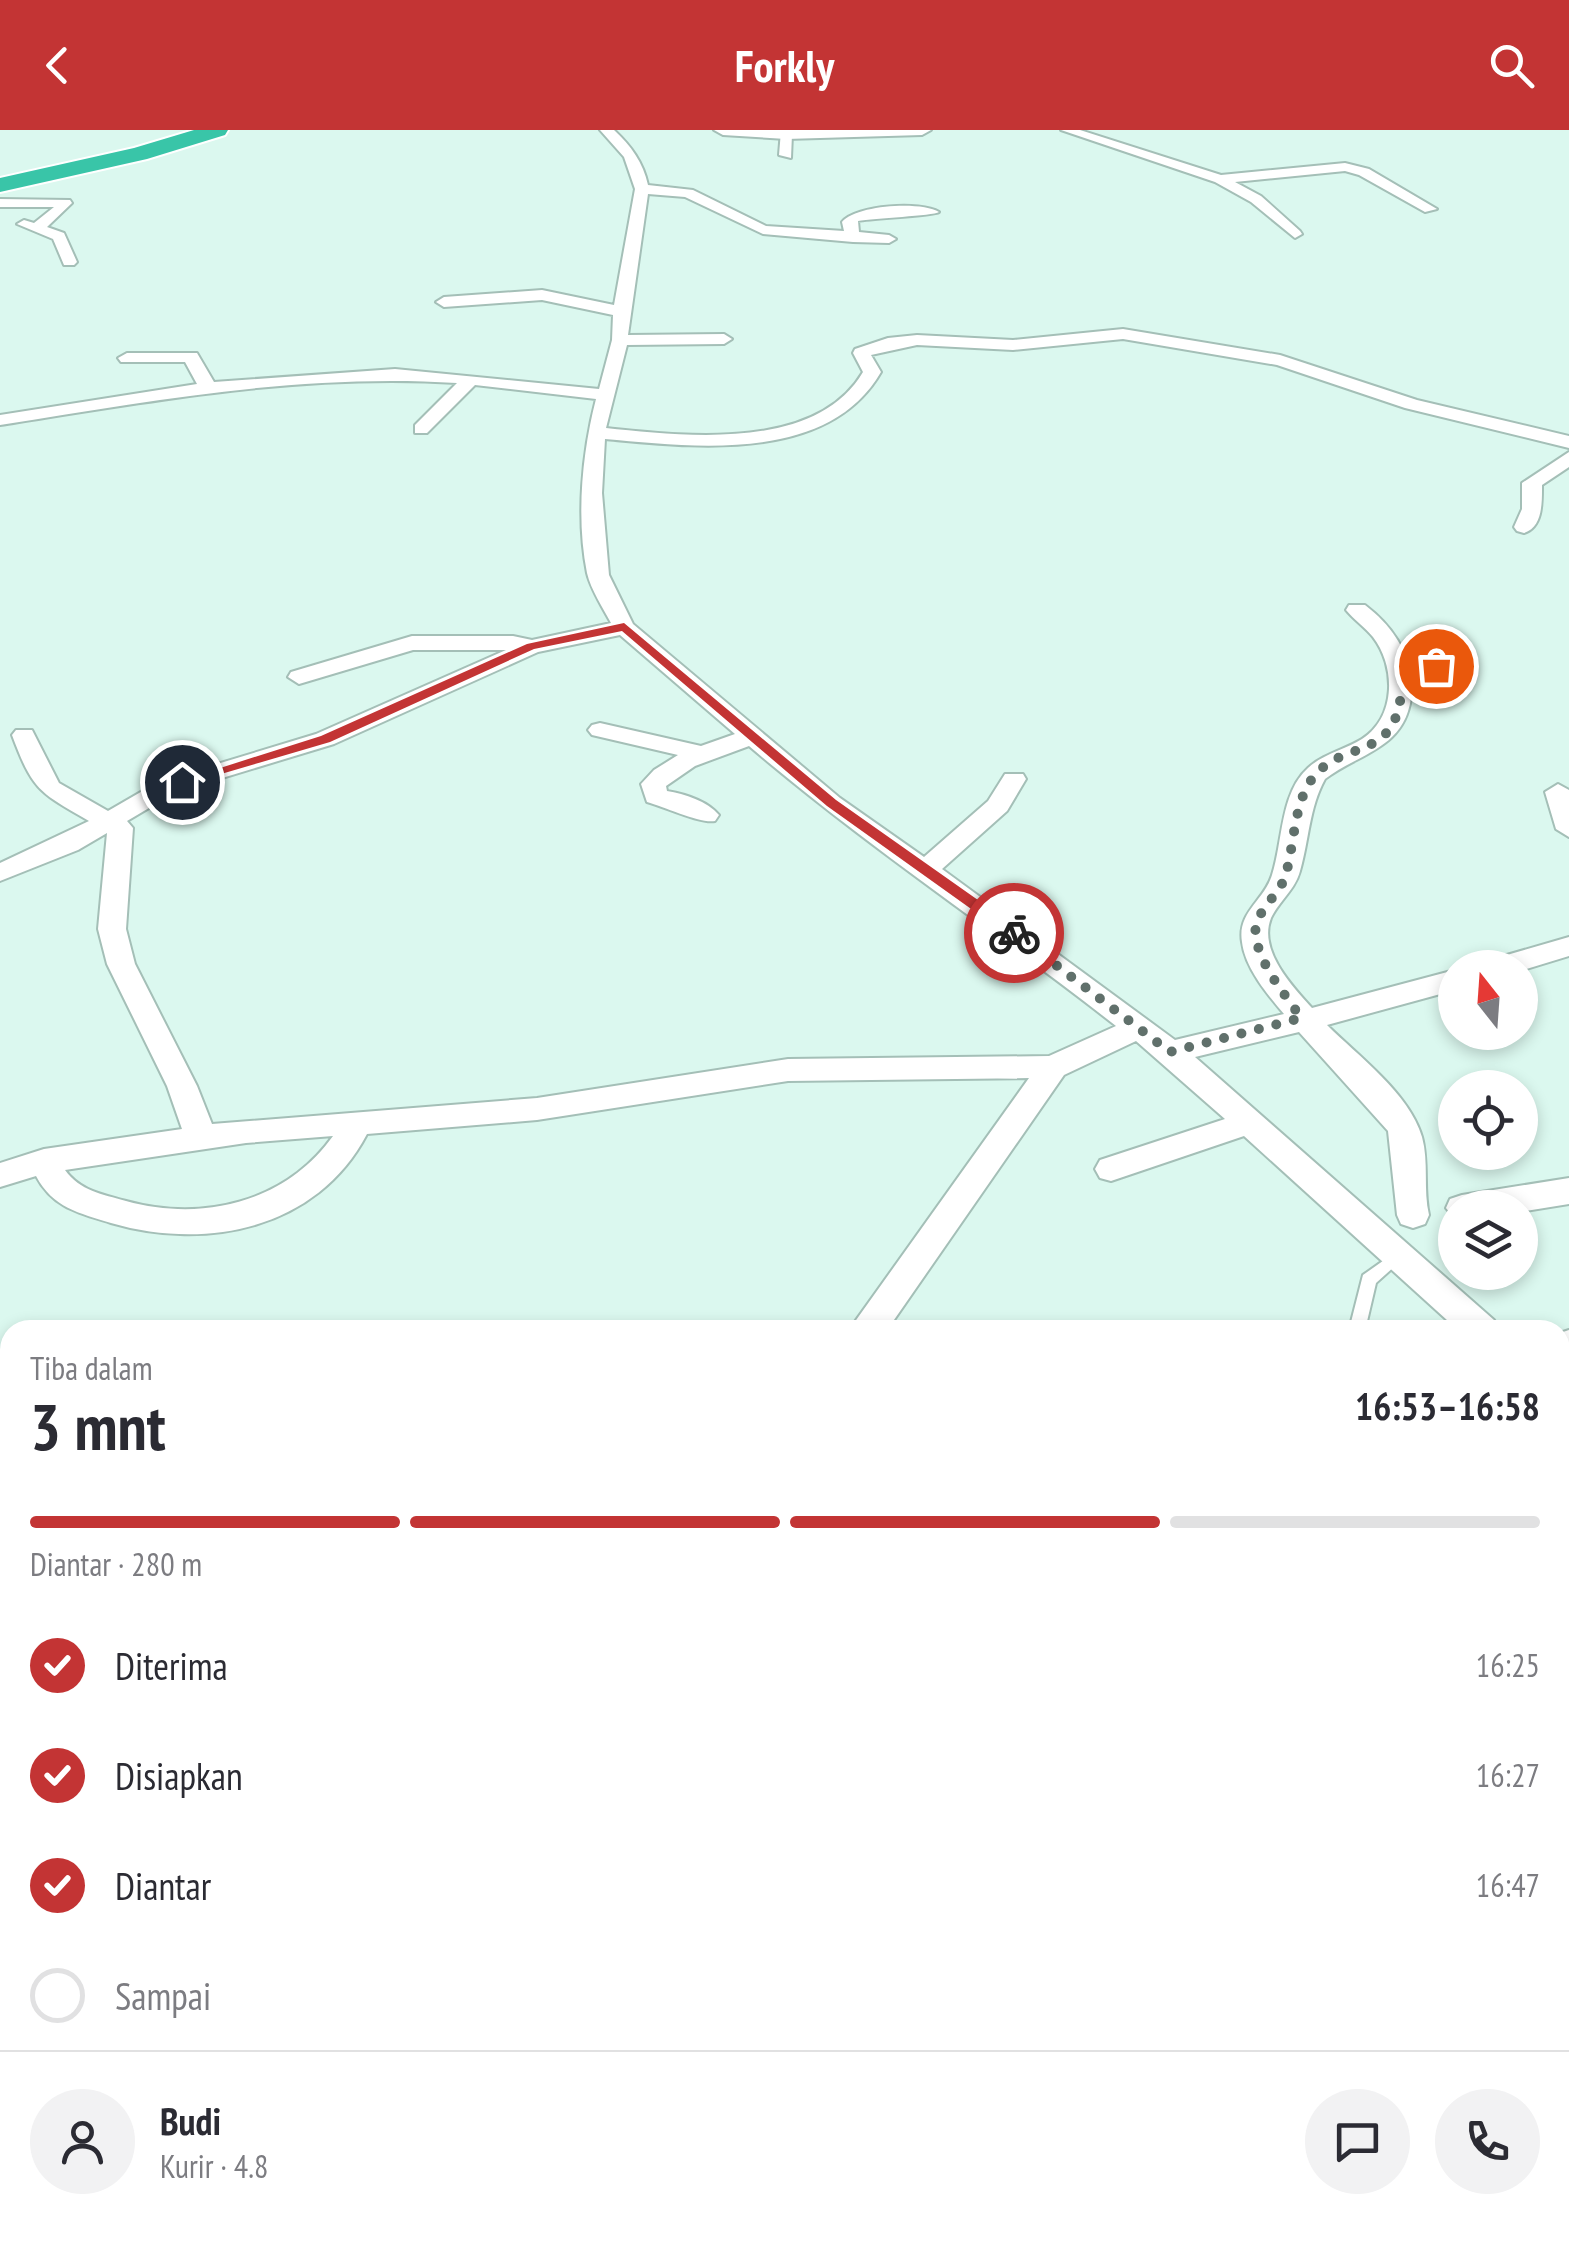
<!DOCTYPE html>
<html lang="id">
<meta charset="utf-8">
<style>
:root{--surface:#fff;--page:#f2f2f3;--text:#2b2b33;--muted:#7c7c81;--line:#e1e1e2;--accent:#c33434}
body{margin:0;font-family:"PT Sans Narrow",sans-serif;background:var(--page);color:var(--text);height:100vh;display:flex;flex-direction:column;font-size:38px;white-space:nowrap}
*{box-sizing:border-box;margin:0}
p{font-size:32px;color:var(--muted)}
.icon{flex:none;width:55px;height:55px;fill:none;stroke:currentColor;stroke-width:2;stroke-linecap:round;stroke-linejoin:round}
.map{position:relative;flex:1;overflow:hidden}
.sheet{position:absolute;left:0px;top:1190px;width:1570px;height:932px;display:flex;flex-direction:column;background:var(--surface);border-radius:30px 30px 0 0;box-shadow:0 5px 15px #0003}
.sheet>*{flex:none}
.needle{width:65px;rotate:343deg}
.fabs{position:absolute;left:1438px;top:820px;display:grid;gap:20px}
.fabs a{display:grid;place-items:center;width:100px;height:100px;border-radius:50%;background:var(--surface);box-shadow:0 5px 15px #0003;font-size:50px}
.pin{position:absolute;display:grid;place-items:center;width:85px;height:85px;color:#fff;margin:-42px;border:5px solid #fff;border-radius:50%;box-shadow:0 2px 10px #0007}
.courier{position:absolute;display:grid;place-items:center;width:100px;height:100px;margin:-50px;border:8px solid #c33434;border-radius:50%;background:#fff;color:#222;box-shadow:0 2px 12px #0007}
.head em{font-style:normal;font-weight:600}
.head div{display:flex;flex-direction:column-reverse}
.head{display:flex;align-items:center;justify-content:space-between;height:170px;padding:0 30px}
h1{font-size:65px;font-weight:600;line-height:75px}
.bar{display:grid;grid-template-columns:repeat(4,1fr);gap:15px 10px;align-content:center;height:120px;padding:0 30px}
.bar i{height:12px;border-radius:8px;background:var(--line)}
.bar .current{background:var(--accent)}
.bar p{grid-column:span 4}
.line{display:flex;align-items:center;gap:25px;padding:0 30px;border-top:2px solid var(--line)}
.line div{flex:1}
.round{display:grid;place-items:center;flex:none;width:105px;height:105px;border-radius:52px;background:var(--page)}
ol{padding:0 30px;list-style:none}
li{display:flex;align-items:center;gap:30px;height:110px}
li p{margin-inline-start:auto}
li .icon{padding:10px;border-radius:50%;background:var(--accent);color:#fff;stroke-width:4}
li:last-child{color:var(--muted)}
li i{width:55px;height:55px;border:5px solid var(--line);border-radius:50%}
header{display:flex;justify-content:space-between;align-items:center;height:130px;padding:0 30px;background:var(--accent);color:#fff;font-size:45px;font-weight:600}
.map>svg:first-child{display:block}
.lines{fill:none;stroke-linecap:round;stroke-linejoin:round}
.lane-casing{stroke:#a4bfb7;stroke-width:4}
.street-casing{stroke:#a4bfb7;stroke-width:4}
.secondary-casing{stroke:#a4bfb7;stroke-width:4}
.highway-casing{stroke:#fff;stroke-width:4}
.lane{fill:#fff;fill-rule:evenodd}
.street{fill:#fff;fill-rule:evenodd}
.secondary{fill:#fff;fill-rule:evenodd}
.highway{fill:#39c5a8;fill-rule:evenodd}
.route{fill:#c33434}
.done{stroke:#60706b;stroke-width:10;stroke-dasharray:0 18}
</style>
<header><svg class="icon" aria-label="back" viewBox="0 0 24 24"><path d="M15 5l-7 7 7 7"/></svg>Forkly<svg class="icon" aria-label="search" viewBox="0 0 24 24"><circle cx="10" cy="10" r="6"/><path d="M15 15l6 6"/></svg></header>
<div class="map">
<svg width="1569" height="2122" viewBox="0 0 1569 2122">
<rect width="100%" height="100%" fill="#dbf8ef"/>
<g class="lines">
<g class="lane-casing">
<path id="lane" d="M 1397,1121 L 1403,1123 L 1405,1127 L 1376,1153 L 1365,1200 L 1349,1200 L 1363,1145 Z
M 1569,1426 L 1569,1444 L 1560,1447 L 1560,1429 Z"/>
</g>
<g class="street-casing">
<path id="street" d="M 600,0 L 614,0 C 631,16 643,32 648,55 L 693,60 L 766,96 L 844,101 L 842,92 C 856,75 921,71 939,82 C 933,86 874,88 858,91 L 859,102 L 889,105 L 896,109 L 889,113 L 853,112 L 763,104 L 685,67 L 648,64 L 628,205 L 724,204 L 732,209 L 724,214 L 627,215 L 606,298 C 684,306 816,322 863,242 L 853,223 L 855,219 L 888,208 L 917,205 L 1013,210 L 1123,199 L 1280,225 L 1417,270 L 1569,306 L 1569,318 L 1405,278 L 1277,235 L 1123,209 L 1013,220 L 917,215 L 871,225 L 881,242 C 828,334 694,317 605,309 L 602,363 L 609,445 L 633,494 L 840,668 L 924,727 L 988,671 L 1005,644 L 1023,644 L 1026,649 L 1007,681 L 942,739 L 1175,910 L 1284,884 C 1268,865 1245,838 1242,812 C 1237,782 1264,771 1272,745 C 1283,712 1280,663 1308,638 C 1323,624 1346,619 1362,609 C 1396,587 1396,537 1373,507 C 1365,497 1354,490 1346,480 L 1349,475 L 1365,475 C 1390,494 1408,519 1412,551 L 1420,548 L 1428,531 L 1444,531 L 1447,536 L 1442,552 L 1411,568 C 1404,619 1359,623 1325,649 C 1309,678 1309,710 1300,741 C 1295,760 1279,771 1271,788 C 1258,820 1292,856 1312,878 L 1455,840 L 1455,860 L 1327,895 C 1358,926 1409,963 1422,1007 C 1429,1032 1423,1060 1429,1085 L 1425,1094 L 1413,1098 L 1401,1094 L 1397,1085 L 1388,1001 L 1299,902 L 1195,927 L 1494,1190 L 1500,1200 L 1458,1200 L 1244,1006 L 1111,1051 L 1100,1048 L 1095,1039 L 1100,1030 L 1225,989 L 1136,911 L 1064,945 L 887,1200 L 849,1200 L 1029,948 L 788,951 L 537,990 L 367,1004 C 317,1099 207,1121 111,1093 C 79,1083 53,1078 36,1046 L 0,1057 L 0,1033 L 44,1019 L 182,999 L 167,956 L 107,834 L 98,799 L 107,703 L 78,720 L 0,751 L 0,733 L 89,691 C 39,662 33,661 12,605 L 16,600 L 32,600 L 59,653 L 108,681 L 158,652 L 316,604 L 506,520 L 413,520 L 299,554 L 288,547 L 291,542 L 412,506 L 513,506 L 532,510 L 611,493 C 603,478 591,460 587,443 C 576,388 582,323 596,269 L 475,255 L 427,303 L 415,303 L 415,295 L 457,253 C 302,243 152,271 0,295 L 0,285 L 197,254 L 185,232 L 121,232 L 118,228 L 127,223 L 197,223 L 214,252 L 395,239 L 599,259 L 612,210 L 613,185 L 542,170 L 444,177 L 436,172 L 444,167 L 542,160 L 614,175 L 635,59 L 624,27 ZM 620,505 L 735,604 L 701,616 L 600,593 L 592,595 L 588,600 L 592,605 L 678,625 L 654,640 L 641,654 L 647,672 C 665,677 701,694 715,691 L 719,685 C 707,671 685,664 667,661 L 666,656 L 695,636 L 749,616 C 866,716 995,801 1116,896 L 1049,926 L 788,929 L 537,968 L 212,994 L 197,956 L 135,834 L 126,799 L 133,698 L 127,691 L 176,662 L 334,614 L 538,522 ZM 333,1006 C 285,1073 202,1092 126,1071 C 102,1064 80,1061 65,1040 L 246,1013 Z
M 1061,0 L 1080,0 L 1221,45 L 1345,33 L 1369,39 L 1437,79 L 1425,82 L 1359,45 L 1345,41 L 1235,52 L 1261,66 L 1300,101 L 1302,104 L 1295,108 L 1251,72 L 1215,52 Z
M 781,1 L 792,4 L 791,28 L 779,25 Z
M 0,69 L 70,70 L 72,73 L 47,97 L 64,103 L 77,132 L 74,135 L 64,135 L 53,109 L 17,94 L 24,90 L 34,93 L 54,77 L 0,77 Z
M 1569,322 L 1569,337 L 1542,355 C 1542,372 1543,397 1524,403 L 1517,401 L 1514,397 L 1522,379 L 1522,353 Z
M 1558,654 L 1569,660 L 1569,707 L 1556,699 L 1545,662 Z
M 1569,807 L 1569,826 L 1520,841 L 1520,838 L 1482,838 L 1486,831 Z
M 1569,1048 L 1569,1074 L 1520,1082 L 1520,1078 L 1455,1078 L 1455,1089 L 1446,1078 L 1450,1069 L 1462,1065 Z
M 1569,1200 L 1569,1232 L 1560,1235 L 1560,1203 Z
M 1560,1253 L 1569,1256 L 1569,1293 L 1560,1290 Z
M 10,2076 L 10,2112 L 32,2112 L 26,2122 L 0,2122 L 0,2080 Z"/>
</g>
<g class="secondary-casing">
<path id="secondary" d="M 714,0 L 931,0 L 922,5 L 786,9 L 723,5 Z"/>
</g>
<g class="highway-casing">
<path id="highway" d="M 194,0 L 228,0 L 225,5 L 147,29 L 0,62 L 0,48 L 134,18 Z"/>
</g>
<use href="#lane" class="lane"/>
<use href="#street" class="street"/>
<use href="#secondary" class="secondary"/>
<use href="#highway" class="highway"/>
</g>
<path class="route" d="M 624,493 L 836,670 L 1019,799 L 1019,806 L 1009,806 L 827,676 L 622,501 L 534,519 L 330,612 L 187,654 L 176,652 L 321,606 L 527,514 Z"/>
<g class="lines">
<path class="done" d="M 1014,803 L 1170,922 L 1301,888 C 1285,864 1261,837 1256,808 C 1251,783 1278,768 1285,747 C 1295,715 1293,669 1316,644 C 1347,610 1394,630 1401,564 L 1430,552 L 1436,536"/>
</g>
</svg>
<div class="fabs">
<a><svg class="needle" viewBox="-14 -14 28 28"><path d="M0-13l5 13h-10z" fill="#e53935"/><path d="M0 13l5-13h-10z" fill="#7c7c81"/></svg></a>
<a><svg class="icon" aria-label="locate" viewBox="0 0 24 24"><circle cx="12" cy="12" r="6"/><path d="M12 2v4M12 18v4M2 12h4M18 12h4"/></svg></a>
<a><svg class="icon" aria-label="layers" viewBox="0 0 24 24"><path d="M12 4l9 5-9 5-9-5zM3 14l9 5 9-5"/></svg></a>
</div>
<div class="pin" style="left:1436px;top:536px;background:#ea580c"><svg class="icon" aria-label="bag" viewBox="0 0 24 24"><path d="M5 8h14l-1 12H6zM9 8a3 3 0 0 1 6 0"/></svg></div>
<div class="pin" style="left:182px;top:652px;background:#1f2937"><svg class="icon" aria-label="home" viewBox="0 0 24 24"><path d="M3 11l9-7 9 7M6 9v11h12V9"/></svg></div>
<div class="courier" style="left:1014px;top:803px"><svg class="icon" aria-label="bike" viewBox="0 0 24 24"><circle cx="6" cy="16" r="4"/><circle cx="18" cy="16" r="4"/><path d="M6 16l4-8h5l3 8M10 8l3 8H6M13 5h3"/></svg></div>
<section class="sheet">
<div class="head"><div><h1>3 mnt</h1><p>Tiba dalam</p></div><em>16:53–16:58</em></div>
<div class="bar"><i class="current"></i><i class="current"></i><i class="current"></i><i></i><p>Diantar · 280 m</p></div>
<ol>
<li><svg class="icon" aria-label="check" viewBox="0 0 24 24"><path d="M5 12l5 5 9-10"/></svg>Diterima<p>16:25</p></li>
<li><svg class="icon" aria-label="check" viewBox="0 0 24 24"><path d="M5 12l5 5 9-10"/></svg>Disiapkan<p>16:27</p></li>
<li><svg class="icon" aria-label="check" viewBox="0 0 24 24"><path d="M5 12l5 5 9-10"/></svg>Diantar<p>16:47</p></li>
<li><i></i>Sampai</li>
</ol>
<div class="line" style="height:180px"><a class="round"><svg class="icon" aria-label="person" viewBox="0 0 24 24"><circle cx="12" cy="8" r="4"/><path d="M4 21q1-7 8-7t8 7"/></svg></a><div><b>Budi</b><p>Kurir · 4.8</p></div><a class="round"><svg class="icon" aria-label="chat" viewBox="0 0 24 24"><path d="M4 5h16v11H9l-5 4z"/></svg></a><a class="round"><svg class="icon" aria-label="phone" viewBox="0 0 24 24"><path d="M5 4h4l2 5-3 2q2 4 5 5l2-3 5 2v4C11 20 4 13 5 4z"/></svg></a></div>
</section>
</div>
